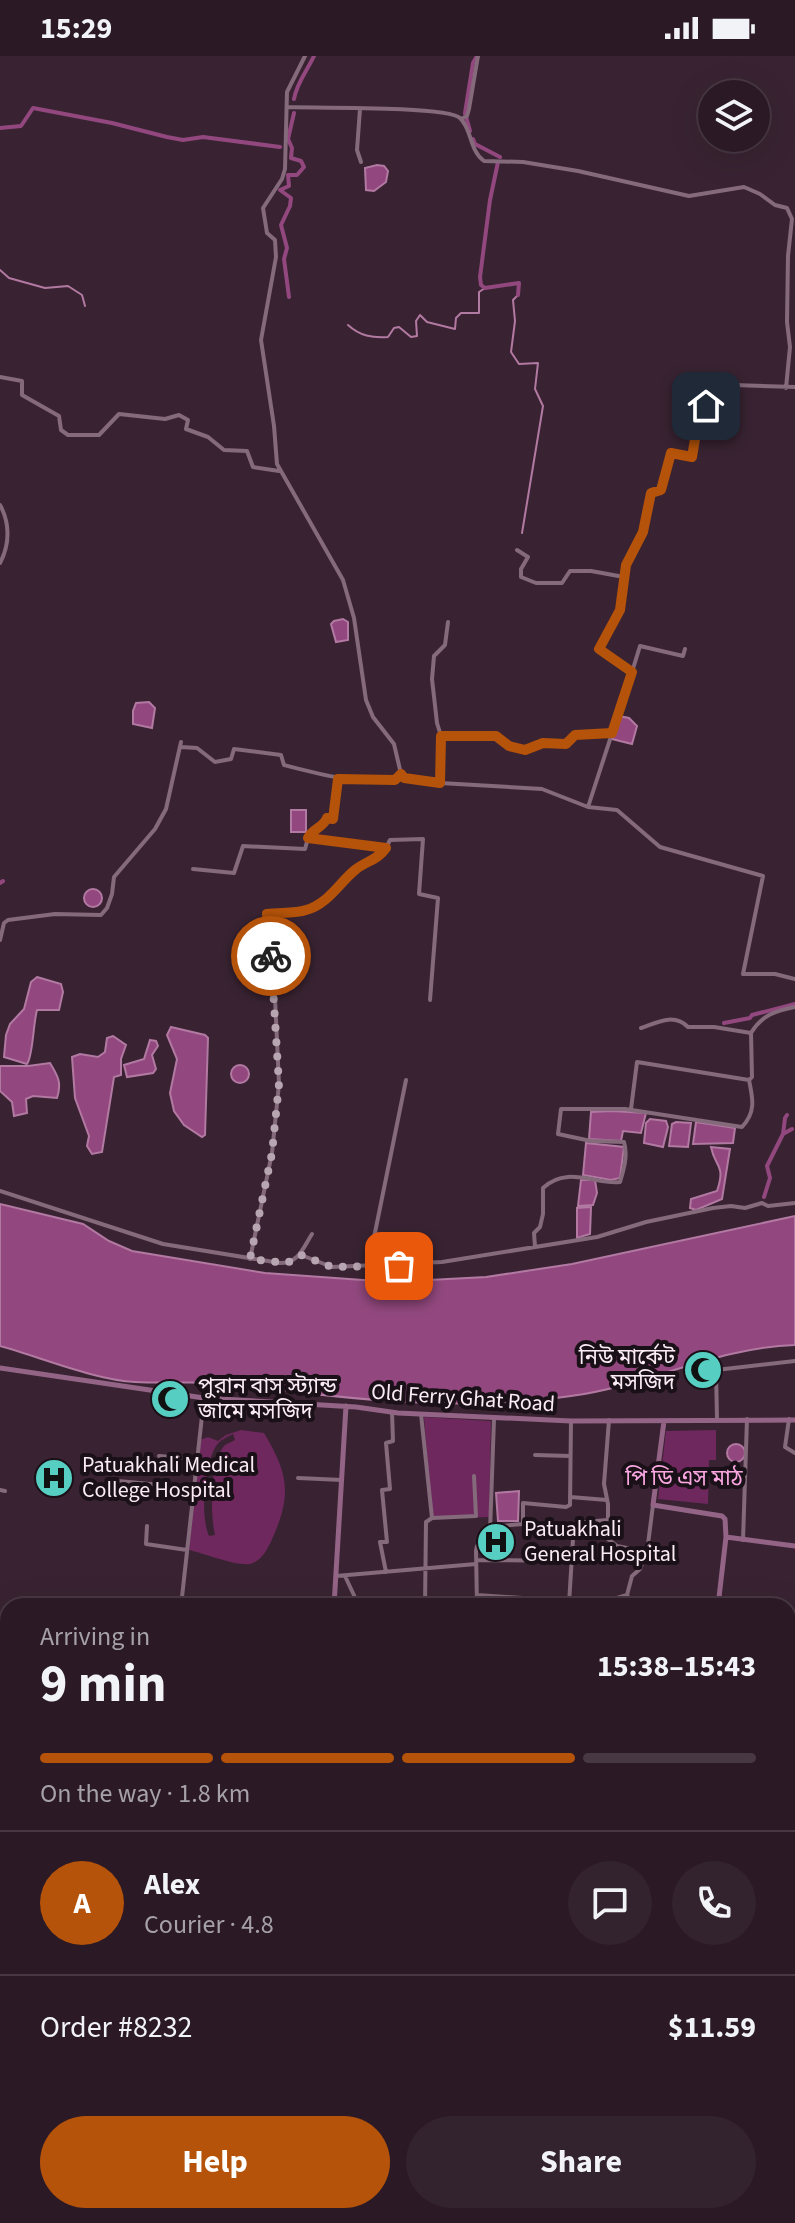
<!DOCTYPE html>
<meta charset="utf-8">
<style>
:root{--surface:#2b1a26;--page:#33232e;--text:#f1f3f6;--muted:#a6a1a7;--line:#473843;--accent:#b45309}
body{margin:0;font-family:"Source Sans 3","Noto Sans Bengali",sans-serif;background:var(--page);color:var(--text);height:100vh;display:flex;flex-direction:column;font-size:30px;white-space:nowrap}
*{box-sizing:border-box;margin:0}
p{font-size:26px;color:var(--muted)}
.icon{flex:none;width:44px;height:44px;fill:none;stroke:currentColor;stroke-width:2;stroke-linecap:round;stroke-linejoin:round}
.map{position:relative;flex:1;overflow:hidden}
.side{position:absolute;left:0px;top:1542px;width:796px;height:626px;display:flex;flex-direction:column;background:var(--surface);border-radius:24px 24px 0 0;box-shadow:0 8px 32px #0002,0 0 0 2px var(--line)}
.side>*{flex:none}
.controls{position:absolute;left:698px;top:24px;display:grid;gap:16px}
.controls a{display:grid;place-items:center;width:72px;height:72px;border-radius:50%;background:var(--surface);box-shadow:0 8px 32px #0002,0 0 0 2px var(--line);font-size:40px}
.pin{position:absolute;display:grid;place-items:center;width:68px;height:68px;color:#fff;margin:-34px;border-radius:16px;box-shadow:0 4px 12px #0006}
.courier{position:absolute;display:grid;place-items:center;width:80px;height:80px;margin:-40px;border:6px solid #b45309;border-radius:50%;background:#fff;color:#222;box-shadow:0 2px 10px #0007}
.headline em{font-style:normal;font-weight:700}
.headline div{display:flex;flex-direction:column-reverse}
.headline{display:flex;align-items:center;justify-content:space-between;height:136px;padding:0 40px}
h1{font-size:52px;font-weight:700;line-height:60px}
.bar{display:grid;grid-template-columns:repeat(4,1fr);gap:12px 8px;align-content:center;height:96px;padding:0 40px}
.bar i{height:10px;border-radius:6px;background:var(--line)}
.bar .on{background:var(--accent)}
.bar p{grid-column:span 4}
.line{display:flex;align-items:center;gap:20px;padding:0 40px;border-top:2px solid var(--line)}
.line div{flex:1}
.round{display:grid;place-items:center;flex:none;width:84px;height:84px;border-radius:42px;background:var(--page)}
.cta{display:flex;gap:16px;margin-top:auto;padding:16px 40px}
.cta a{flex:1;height:92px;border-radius:48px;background:var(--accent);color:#fff;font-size:32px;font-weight:700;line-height:92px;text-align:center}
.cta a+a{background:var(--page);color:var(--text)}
.status{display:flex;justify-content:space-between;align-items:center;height:56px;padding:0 40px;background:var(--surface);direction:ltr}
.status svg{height:22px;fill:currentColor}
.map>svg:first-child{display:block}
.green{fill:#6e285d;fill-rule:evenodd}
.water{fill:#92487e;stroke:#b279a2;stroke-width:2}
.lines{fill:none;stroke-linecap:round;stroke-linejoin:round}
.stream{stroke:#b279a2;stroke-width:2}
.canal{stroke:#92487e;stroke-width:4}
.street{stroke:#846a7b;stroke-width:4}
.secondary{stroke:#946486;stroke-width:5}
.done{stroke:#b7a5b1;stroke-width:8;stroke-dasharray:0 14.4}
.route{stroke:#b45309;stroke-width:10}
.labels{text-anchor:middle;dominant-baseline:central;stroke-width:8;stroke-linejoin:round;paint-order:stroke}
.poi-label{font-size:22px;fill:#fbebf5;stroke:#1a1017;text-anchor:start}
.street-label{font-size:22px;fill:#fbebf5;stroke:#1a1017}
.park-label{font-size:22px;fill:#fba8e2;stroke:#1a1017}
</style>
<div class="status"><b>15:29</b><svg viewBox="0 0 49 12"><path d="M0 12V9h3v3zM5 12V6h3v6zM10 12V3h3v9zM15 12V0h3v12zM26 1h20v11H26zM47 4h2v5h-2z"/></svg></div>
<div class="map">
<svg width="795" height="2167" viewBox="0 0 795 2167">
<rect width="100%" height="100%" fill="#392332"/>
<path class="green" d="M 424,1361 L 491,1365 L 489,1461 L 432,1463 Z
M 241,1374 L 264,1377 C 288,1417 292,1438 273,1481 C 268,1492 262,1506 249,1508 C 236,1510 203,1497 189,1494 L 200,1384 L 208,1381 L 218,1385 L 226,1379 ZM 233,1378 L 235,1384 C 232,1386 227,1387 224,1390 C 210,1406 210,1459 215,1479 L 209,1480 C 200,1459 204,1410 216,1390 C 220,1384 227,1381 233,1378 Z
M 716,1374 L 716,1404 L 709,1404 L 708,1448 L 658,1443 L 666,1375 Z"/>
<path class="water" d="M 377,109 L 384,110 L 388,115 L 386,126 L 374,135 L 366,134 L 365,112 Z
M 343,563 L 348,566 L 348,584 L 336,586 L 331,568 L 334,565 Z
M 149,646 L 155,652 L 152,672 L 133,668 L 133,655 L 136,647 Z
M 619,660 L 629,662 L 637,670 L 632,688 L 612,683 Z
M 291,754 L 306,754 L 306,776 L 291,776 Z
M84 842a9 9 0 1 1 18 0a9 9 0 1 1-18 0Z
M 37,921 L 61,928 L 63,936 L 59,954 L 37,954 C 33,969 33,1000 27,1008 L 4,1001 L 6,979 L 10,968 L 24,953 L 31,926 Z
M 171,971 L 205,979 L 208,982 L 205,1079 L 202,1081 L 184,1069 L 174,1055 L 170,1037 L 177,1003 L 167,979 Z
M 113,980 L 126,989 L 121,1003 L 121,1019 L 114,1021 L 102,1096 L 92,1098 L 87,1090 L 89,1080 L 75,1042 L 72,1001 L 80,998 L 98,1001 L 105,996 L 107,982 Z
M 150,984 L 156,985 L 158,990 L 152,999 L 156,1013 L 153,1017 L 127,1021 L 124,1009 L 144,1003 Z
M 50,1007 C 58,1020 62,1027 57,1042 L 33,1040 L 26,1043 L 27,1057 L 14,1060 L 12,1046 L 0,1035 L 0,1010 L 28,1010 Z
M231 1018a9 9 0 1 1 18 0a9 9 0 1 1-18 0Z
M 612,1055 L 646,1057 L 641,1077 L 623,1075 L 621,1085 L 589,1083 L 591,1056 Z
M 650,1063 L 666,1065 L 668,1071 L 663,1091 L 644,1087 L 646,1067 Z
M 676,1066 L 691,1067 L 688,1091 L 669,1090 L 672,1068 Z
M 696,1066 L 735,1072 L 733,1087 L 693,1088 Z
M 586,1087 L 624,1091 L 620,1122 L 611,1124 L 583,1119 Z
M 711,1091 L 730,1093 L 722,1143 L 696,1154 L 690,1152 L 691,1143 L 717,1135 C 726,1108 715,1112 711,1091 Z
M 581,1124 L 595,1124 L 597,1137 L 593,1149 L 578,1150 Z
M 0,1148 L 83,1168 L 109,1185 L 132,1195 L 265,1217 L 391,1226 L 486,1221 L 572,1208 L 795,1160 L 795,1289 C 717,1291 647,1330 571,1340 C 461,1356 352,1344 244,1329 C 207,1324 171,1328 135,1326 C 95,1324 40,1301 0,1290 Z
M 591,1151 L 590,1178 L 577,1182 L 577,1152 Z
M727 1397a9 9 0 1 1 18 0a9 9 0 1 1-18 0Z
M 519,1435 L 518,1465 L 498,1465 L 496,1437 Z"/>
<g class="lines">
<path class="stream" d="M 0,214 L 9,222 L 45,232 L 68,230 L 82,239 L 85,250
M 518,239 L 513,244 L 515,265 L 511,296 L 519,308 L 538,307 L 535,333 L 543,350 L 522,477
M 348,269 C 360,280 372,282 388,281 L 394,272 L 399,271 L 411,281 L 417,280 L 416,265 L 420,259 L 427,266 L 455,273 L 456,262 L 461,257 L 479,257 L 479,236 L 485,232"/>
<path class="canal" d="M 294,43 C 297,26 307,15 314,0
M 0,72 L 21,70 L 33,52 L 112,67 L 167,81 L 183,84 L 203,81 L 280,91
M 470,75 L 465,57 L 473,7 L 477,0
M 473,83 L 475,88 L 500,101
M 498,106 L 490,144 L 480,221 L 481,229 L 485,232 L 519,227 L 518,239
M 289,241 L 284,203 L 287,192 L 281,169 L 290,150 L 291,142 L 280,134 L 289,130 L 288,119 L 297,119 L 304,111 L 301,105 L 291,102 L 292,92 L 288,83 L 294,57
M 0,827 L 3,825
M 724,967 L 750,962 L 752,959 L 795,948
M 783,1078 L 785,1062 L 787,1059
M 764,1141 L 770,1122 L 767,1110 L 783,1078 L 792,1073
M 250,2167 L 254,2160"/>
<path class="street" d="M 305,0 L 287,36 L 285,113 L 282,123 L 263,152 L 267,177 L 275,184 L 276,201 L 261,284 L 274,370 L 277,408 L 343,524 L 354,562 L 366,644 L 373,661 L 394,688 L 401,718 L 404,722 L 440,727 L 542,733 L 588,751 L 617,754 L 660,791 L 763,820 L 743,918 L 775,918 L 795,923
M 287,51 C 313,52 447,50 460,62 C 472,73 469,94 484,105 L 523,106 L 578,115 L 689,140 L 744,131 L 760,138 L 775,149 L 787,152 L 792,163 L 788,200 L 787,266 L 790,291 L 786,332
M 360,53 L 357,94 L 361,106
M 461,63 L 467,60 L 469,53 L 478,0
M 0,321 L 22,325 L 22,339 L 59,360 L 61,374 L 68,379 L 99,379 L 119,358 L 165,363 L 179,359 L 188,364 L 186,373 L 208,381 L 224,394 L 247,395 L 253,411 L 279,415
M 0,449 C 10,467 10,488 0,507
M 517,494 L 528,501 L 521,513 L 521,521 L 536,527 L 562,527 L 570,515 L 591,515 L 624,521 L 620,554 L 599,593 L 632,616 L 588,751
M 624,521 L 626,509 L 643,476 L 651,437 L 661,434 L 671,397 L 692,401 L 697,371 L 706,358 L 707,335 L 723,336 L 731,333 L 733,329 L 795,331
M 632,616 L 640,590 L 683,600 L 685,593
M 441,680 L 496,680 L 509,690 L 525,694 L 543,687 L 566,688 L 575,679 L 612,677
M 181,691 L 197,692 L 215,706 L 231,703 L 234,693 L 281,699 L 284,709 C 322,719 356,728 395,724 L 401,718
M 440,727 L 441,680 L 437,667 L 432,623 L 434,600 L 445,589 L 448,566
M 386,792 L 390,784 L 423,783 L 419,838 L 438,842 L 430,944
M 193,813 L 234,817 L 243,790 L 305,793 L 308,782
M 0,884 L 4,867 L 8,864 L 55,858 L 101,859 L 107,852 L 112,838 L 114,821 L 155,773 L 166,753 L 181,686
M 641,972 C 658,966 674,957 688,971 L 714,971 L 751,977 C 762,959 775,955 795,951
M 749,1024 L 752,1021 L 751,977
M 0,1135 L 163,1188 L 280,1207 C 299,1207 303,1192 312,1178
M 535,1191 L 534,1177 L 540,1171 L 543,1158 L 543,1132 C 567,1109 596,1129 620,1126 C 624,1113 628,1099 624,1086 L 591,1085 L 558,1078 L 561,1053 L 625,1053 L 742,1071 C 756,1056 753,1043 749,1024 L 637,1006 L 631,1053
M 301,1199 L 332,1211 L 442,1206 L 597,1181 L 646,1166 L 713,1152 L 731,1150 L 745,1152 L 762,1147 L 768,1150 L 795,1147
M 250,1203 L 272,1097 L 279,1028 L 274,920 L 267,858 C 279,857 294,858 306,854 C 327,848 339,827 356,814 C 366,805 378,804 386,792 L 308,782 C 312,773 323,772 327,762 L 333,763 L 338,723
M 368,1211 L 406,1024
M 421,1358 L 432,1462 L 426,1466 L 425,1550
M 717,1363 L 716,1314 L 795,1305
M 789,1363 L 785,1391 L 795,1397
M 609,1364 L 604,1428 L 608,1448 L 608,1483 L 617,1490 L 647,1496 L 640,1513 L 632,1520 L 627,1539 L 634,1550
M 535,1399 L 570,1400
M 159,1400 L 197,1403
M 298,1422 L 342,1424
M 118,1425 L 193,1432
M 0,1434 L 5,1435
M 570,1441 L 607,1444
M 432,1462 L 476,1460 L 474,1420
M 147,1470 L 146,1488 L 187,1494
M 490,1471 L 523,1468 L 523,1447 L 566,1451 L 570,1449 L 571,1365
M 743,1484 L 747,1363
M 647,1496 L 653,1449
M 476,1504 L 573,1505
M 489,1504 L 494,1363
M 386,1516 L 380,1486 L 387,1486 L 382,1434 L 390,1433 L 386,1387 L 393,1385 L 392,1356
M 336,1520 L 476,1508
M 345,1520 L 359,1550
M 477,1539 L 538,1543 L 569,1549 L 593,1549 L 627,1539
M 358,1547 L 372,1545 L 373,1550
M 569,1548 L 574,1467 L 607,1464
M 74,1550 L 74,1545
M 181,1550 L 204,1342
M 404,1550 L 452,1550
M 477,1550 L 476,1495 L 477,1490 L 490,1484
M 0,1570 L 8,1571
M 0,1632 L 8,1633
M 791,1742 L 795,1676
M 788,1858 L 795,1860
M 788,1881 L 795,1883
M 788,1913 L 795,1915
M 788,1954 L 795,1956
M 0,1981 L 8,1975
M 788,1998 L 795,2000
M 788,2057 L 795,2035
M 788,2071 L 795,2072
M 788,2116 L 795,2117
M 510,2160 L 538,2167
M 708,2160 L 719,2164
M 59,2167 L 59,2160
M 224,2167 L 229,2160
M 309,2167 L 310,2160
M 464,2167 L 466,2160
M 597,2167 L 599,2161
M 762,2167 L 764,2160"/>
<path class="secondary" d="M 0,1312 L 204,1342 L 356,1351 L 398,1357 L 571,1365 L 795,1364
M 664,1365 L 653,1449 L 722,1460 L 725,1463 L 726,1481 L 718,1550
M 726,1481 L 795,1490
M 334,1550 L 346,1350
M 0,1692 L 8,1693
M 788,1740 L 791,1744 L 789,1782 L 795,1784"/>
</g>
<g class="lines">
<path class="done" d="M 271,900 L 279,1028 L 272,1097 L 250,1203 L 287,1207 L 301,1199 L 332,1211 L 399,1210"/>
<path class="route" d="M 271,900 L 267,858 C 279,856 294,858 306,854 C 328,848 339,827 355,814 C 366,805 378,804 386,792 L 308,782 C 312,773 323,772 327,762 L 333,763 L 338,723 L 395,724 L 401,718 L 404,722 L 440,727 L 441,680 L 496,680 L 509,690 L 525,694 L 543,687 L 566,688 L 575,679 L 612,677 L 632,616 L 599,593 L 620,554 L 626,509 L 643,476 L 651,437 L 661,434 L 671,397 L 692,401 L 697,371 L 706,358 L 706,350"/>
</g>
<defs>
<g id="mosque-disc" transform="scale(2)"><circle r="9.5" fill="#57cec2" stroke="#1a1017"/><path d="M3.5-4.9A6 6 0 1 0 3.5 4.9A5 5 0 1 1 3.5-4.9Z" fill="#111"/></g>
<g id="hospital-disc" transform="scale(2)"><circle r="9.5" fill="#57cec2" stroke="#1a1017"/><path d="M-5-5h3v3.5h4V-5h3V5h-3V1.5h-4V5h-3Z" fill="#111"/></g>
</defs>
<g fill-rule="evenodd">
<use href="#mosque-disc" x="703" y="1314"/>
<use href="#mosque-disc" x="170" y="1343"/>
<use href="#hospital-disc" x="54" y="1422"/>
<use href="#hospital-disc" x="496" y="1486"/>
</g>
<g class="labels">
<g class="poi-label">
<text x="675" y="1301" text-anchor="end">নিউ মার্কেট<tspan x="675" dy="25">মসজিদ</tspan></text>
<text x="198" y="1330">পুরান বাস স্ট্যান্ড<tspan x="198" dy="25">জামে মসজিদ</tspan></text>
<text x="82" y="1409">Patuakhali Medical<tspan x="82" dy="25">College Hospital</tspan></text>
<text x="524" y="1473">Patuakhali<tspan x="524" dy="25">General Hospital</tspan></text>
</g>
<g class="street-label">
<text transform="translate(463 1342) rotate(4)">Old Ferry Ghat Road</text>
</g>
<g class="park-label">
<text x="684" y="1422">পি ডি এস মাঠ</text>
</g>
</g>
</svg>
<div class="controls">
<a><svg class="icon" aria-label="layers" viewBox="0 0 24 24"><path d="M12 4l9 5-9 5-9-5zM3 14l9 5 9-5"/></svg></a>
</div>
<div class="pin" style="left:399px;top:1210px;background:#ea580c"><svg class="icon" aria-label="bag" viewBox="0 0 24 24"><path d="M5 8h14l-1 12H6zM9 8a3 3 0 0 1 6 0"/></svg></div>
<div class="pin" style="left:706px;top:350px;background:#1f2937"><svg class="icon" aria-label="home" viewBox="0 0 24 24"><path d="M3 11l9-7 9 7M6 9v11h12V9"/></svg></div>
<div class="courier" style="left:271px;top:900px"><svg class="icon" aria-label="bike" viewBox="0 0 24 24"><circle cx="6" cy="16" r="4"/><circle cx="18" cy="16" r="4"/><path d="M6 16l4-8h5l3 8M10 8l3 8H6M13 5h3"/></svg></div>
<section class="side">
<div class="headline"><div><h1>9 min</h1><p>Arriving in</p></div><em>15:38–15:43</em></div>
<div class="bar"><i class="on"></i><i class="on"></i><i class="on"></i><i></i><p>On the way · 1.8 km</p></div>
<div class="line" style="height:144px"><b class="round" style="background:var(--accent);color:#fff">A</b><div><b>Alex</b><p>Courier · 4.8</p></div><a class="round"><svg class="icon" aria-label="chat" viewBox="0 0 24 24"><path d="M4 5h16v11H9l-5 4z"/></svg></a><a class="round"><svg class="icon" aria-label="phone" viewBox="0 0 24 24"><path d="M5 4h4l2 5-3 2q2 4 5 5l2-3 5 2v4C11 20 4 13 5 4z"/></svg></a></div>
<div class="line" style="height:104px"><div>Order #8232</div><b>$11.59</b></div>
<div class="cta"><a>Help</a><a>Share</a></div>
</section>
</div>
